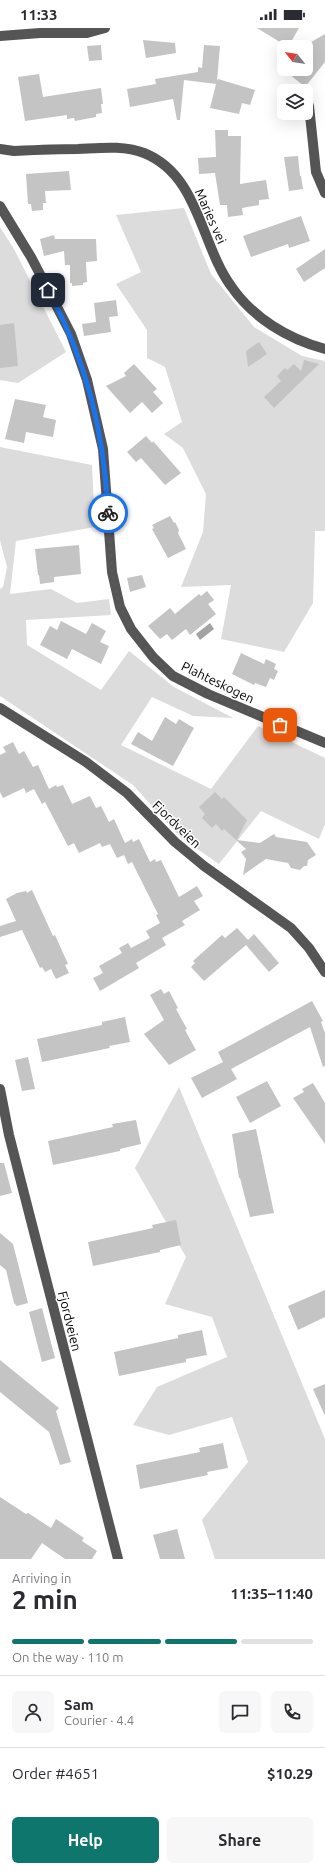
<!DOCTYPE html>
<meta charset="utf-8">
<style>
:root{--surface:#fff;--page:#f7f7f7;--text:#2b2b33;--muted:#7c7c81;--line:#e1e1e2;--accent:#0f766e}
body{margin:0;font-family:Ubuntu,sans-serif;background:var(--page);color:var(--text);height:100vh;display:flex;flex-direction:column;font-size:15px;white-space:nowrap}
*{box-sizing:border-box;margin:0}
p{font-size:13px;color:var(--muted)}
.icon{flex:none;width:22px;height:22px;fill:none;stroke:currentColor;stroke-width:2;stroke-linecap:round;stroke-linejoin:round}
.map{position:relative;height:1531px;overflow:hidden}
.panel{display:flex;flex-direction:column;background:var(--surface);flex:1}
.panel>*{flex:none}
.needle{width:26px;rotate:300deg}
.buttons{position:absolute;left:277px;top:12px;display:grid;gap:8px}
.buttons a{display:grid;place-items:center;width:36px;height:36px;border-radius:6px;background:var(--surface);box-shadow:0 4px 16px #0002;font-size:20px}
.pin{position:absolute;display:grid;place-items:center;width:34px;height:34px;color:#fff;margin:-17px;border-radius:8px;box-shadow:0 2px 6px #0006}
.courier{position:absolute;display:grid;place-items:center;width:40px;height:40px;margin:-20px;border:3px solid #1a73e8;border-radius:50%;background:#fff;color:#222;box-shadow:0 1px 5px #0007}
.headline em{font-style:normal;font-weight:700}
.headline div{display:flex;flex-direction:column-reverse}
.headline{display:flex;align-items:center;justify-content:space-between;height:68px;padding:0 12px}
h1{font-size:26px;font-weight:700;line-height:30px}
.bar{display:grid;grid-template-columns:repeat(4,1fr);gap:6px 4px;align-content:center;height:48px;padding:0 12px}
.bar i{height:5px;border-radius:3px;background:var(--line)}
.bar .active{background:var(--accent)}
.bar p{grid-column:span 4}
.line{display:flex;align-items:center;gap:10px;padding:0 12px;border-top:1px solid var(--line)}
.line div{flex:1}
.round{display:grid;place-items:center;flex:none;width:42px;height:42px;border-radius:6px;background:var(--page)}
.primary-button{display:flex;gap:8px;margin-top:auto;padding:8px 12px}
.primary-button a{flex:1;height:46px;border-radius:6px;background:var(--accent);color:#fff;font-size:16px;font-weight:700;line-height:46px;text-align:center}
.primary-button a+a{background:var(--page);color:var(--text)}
.status{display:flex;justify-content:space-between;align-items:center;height:28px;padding:0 20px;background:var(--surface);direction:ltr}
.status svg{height:11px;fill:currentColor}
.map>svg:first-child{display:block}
.green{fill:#dcdcdc}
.water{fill:#a3a3a3}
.building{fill:#c4c4c4}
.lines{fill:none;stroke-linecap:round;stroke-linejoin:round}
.minor{stroke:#555;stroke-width:10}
.done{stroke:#595959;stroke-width:4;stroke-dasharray:0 7.2}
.route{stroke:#1a73e8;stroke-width:5}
.labels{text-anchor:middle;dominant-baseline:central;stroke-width:3;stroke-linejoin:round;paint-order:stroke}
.street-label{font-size:13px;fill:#000;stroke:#fff}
</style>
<div class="status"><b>11:33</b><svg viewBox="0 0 49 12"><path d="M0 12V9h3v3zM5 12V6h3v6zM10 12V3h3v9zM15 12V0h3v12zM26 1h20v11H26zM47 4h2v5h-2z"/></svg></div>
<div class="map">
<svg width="325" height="1531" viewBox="0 0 325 1531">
<rect width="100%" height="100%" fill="#fff"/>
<path class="green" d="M 184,180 L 211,246 L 254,299 L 302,328 L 325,333 L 325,503 L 315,503 L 313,575 L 284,624 L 221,611 L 231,557 L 181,559 L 203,504 L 206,466 L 183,420 L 164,406 L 182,394 L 165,339 L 147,330 L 147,302 L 116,256 L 141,244 L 116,187 Z
M 0,199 L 14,221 L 66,324 L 18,355 L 0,352 Z
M 0,419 L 92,437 L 95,499 L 16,513 L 10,566 L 51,561 L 77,575 L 109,571 L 111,587 L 26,592 L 27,617 L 101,662 L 129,623 L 174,659 L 233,690 L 193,688 L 152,669 L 121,717 L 211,761 L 258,698 L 325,730 L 325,796 L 319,811 L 261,783 L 219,836 L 180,809 L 133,757 L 0,668 L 0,561 L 3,559 L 7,539 L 0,512 Z
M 179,1059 L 325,1411 L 325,1531 L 215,1531 L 202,1492 L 248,1434 L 232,1389 L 169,1407 L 133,1397 L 157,1359 L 227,1329 L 212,1289 L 165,1276 L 186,1229 L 135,1140 Z"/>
<path class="water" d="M 210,595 L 214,601 L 200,612 L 196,606 Z"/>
<path class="building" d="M 257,0 L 299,0 L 288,19 Z
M 325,6 L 325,34 L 305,59 L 283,41 L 306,41 L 306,17 Z
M 143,12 L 175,15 L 176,25 L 146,30 Z
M 101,17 L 102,32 L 89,33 L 87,18 Z
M 204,17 L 220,18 L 217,53 L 218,51 L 255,62 L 250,77 L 242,75 L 239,86 L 210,80 L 216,56 L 184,52 L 180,92 L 177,92 L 173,71 L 130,79 L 127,61 L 156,56 L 155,51 L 198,44 L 198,39 L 202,40 Z
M 39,46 L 43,69 L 101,60 L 103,76 L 101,76 L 102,85 L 96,86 L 96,89 L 75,93 L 74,90 L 67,91 L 67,87 L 25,93 L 18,49 Z
M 215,102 L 228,102 L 228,108 L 241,108 L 240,156 L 266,152 L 269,171 L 259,172 L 259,177 L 242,180 L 243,187 L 228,189 L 227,177 L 220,177 L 215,145 L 199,146 L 198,130 L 216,129 Z
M 298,128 L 300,148 L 301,148 L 303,161 L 289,163 L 284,129 Z
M 69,143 L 71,162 L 45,163 L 46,175 L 43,175 L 43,182 L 32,183 L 31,176 L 28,176 L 26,146 Z
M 301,188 L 310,213 L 289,220 L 288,216 L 251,229 L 243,208 Z
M 54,207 L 55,211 L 96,211 L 97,233 L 86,234 L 87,254 L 83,255 L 83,257 L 72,258 L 72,255 L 70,255 L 70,237 L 65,237 L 64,223 L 44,228 L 40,211 Z
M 325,221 L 325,240 L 304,254 L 296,241 Z
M 116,272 L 118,288 L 109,289 L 111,304 L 84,308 L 82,296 L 96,294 L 94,275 Z
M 14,295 L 18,338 L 0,340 L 0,297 Z
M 259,314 L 267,326 L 248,339 L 246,323 Z
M 304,332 L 319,336 L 274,380 L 264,369 L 281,353 L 277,348 L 285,340 L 287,342 L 294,336 L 301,343 Z
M 134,336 L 157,361 L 153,364 L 163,375 L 152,385 L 142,374 L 130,385 L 106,358 L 126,348 L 124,345 Z
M 15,371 L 46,377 L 43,389 L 56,392 L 53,409 L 26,404 L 24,415 L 5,411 Z
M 146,408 L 152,415 L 153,413 L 181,445 L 165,457 L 141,430 L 136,434 L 127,424 Z
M 170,488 L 174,495 L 175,494 L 179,502 L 178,505 L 186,521 L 168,530 L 152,501 L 154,500 L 152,497 Z
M 79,517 L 81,546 L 54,549 L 54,554 L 40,556 L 39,547 L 38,547 L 35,521 Z
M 142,547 L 146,559 L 130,564 L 127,550 Z
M 207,563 L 214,572 L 208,576 L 216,586 L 190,607 L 186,601 L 172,612 L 167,606 L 160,611 L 148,598 L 170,580 L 175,586 L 199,566 L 201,568 Z
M 61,593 L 86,606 L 92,595 L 106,603 L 100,614 L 109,618 L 101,636 L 72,621 L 67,631 L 40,617 L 50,598 L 57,602 Z
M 241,625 L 264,636 L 266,631 L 276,636 L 274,641 L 278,643 L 274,652 L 270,650 L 266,659 L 255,655 L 254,657 L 232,646 Z
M 165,689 L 176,696 L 179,691 L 194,700 L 173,738 L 131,716 L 138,704 L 152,713 Z
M 13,714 L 19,726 L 24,723 L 33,739 L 38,737 L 49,761 L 56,757 L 57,759 L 63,757 L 72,776 L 90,768 L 96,780 L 101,778 L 109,794 L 114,791 L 125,815 L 132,811 L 133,814 L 139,811 L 150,834 L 155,831 L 156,834 L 161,832 L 179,869 L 197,858 L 203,868 L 194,873 L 200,882 L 182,893 L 185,897 L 162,910 L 166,917 L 136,935 L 139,940 L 100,963 L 93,950 L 103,945 L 99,938 L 122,925 L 119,920 L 128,915 L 131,920 L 150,910 L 146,903 L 160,895 L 156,887 L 158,886 L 132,834 L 128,836 L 124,827 L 117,830 L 110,816 L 102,819 L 100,815 L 79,825 L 74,815 L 68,818 L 45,774 L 42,776 L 34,761 L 26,765 L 24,760 L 3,770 L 0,764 L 0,727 L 6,724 L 3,719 Z
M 215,764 L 222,771 L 224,769 L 247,792 L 237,812 L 260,815 L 274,806 L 276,809 L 307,814 L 316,827 L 308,832 L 307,838 L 304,838 L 300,842 L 291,840 L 288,835 L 266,831 L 243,847 L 246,831 L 241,824 L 246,821 L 224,801 L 222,803 L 216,796 L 212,800 L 202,790 L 205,786 L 199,779 Z
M 32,862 L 53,908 L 55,907 L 68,936 L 65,937 L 69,945 L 56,951 L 51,941 L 45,944 L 42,939 L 40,940 L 22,902 L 0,909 L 0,898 L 16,893 L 6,871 L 17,865 L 26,863 L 27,865 Z
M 237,900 L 248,912 L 254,906 L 279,935 L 269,944 L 246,917 L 204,953 L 191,939 L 195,935 L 193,933 L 222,907 L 225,910 Z
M 161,961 L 164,966 L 169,963 L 178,980 L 176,981 L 187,1001 L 185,1002 L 196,1022 L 169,1037 L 144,1006 L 164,992 L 150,967 Z
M 312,973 L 323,993 L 321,994 L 325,1005 L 325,1038 L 323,1039 L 310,999 L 231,1041 L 237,1051 L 202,1070 L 191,1050 L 223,1034 L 218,1024 Z
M 125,989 L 130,1014 L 109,1018 L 110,1020 L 42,1034 L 37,1011 L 102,997 L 102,994 Z
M 28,1029 L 35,1061 L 22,1063 L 15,1032 Z
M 267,1053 L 281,1078 L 250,1095 L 236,1069 Z
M 313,1055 L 325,1075 L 325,1116 L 293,1070 L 304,1064 L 302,1061 Z
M 136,1092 L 141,1116 L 120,1121 L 120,1123 L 53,1137 L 48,1113 L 113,1099 L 112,1096 Z
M 256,1101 L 274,1185 L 250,1189 L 240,1150 L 239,1150 L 232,1106 Z
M 0,1135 L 4,1135 L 12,1165 L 0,1168 Z
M 176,1192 L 181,1217 L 160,1222 L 160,1224 L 93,1238 L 88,1214 L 153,1200 L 152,1197 Z
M 0,1205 L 13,1216 L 28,1275 L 17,1278 L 14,1275 L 6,1242 L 0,1237 Z
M 325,1262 L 325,1289 L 298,1302 L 288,1278 Z
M 42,1280 L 55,1330 L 42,1334 L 29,1284 Z
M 202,1302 L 207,1327 L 186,1331 L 186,1334 L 119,1348 L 114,1324 L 178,1310 L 178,1307 Z
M 0,1332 L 59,1380 L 56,1383 L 71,1434 L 60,1437 L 49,1404 L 0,1364 Z
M 325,1356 L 325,1388 L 313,1361 Z
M 223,1415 L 228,1440 L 207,1444 L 208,1447 L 140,1461 L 136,1437 L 200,1424 L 199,1420 Z
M 0,1469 L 26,1486 L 28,1485 L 51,1500 L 56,1491 L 84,1510 L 82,1513 L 97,1523 L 92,1531 L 65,1531 L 42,1515 L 31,1531 L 0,1531 Z
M 177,1501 L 185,1531 L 160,1531 L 153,1507 Z"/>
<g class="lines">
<path class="minor" d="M 0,8 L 40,5 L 87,5 L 105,0
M 309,78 L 316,144 L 325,165
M 0,121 L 14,123 C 35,122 57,121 78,121 C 100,120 123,117 144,125 C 199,147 200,215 231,258 C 253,290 288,311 325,321
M 0,178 L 31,229 L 54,273 L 71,306 L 87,352 L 103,421 L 112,544 L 120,579 L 131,601 L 153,629 L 173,648 L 208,666 L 325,715
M 0,680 L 86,734 L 127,765 L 175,814 L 204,838 L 291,900 L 309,920 L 325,944
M 0,1061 L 9,1107 L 118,1531"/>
</g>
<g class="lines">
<path class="done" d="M 108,485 L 112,544 L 120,579 L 131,601 L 153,629 L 173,648 L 196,660 L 280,697"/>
<path class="route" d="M 48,262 C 87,334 104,403 108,485"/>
</g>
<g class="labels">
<g class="street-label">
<text transform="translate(211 188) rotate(66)">Maries vei</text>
<text transform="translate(218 654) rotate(26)">Plahteskogen</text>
<text transform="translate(177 796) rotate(44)">Fjordveien</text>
<text transform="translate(70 1293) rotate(76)">Fjordveien</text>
</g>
</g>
</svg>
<div class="buttons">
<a><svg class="needle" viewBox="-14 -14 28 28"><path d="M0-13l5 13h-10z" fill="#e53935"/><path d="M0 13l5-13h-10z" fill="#7c7c81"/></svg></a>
<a><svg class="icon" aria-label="layers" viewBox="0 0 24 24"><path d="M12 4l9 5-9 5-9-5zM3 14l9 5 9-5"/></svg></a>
</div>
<div class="pin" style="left:280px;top:697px;background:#ea580c"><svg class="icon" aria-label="bag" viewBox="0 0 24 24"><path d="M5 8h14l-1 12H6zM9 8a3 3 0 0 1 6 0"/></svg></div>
<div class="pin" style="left:48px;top:262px;background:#1f2937"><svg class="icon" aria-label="home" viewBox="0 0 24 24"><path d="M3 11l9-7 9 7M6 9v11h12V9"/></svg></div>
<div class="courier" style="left:108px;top:485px"><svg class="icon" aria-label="bike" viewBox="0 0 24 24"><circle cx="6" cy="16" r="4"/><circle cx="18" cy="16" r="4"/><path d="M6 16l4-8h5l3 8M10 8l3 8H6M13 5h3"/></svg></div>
</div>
<section class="panel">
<div class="headline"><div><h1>2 min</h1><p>Arriving in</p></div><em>11:35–11:40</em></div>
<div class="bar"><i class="active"></i><i class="active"></i><i class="active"></i><i></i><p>On the way · 110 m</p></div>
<div class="line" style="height:72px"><a class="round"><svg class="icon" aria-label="person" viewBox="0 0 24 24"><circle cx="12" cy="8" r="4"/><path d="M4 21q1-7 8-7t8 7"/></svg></a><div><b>Sam</b><p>Courier · 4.4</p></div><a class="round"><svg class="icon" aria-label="chat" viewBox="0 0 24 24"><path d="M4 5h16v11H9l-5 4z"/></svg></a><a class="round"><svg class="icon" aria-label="phone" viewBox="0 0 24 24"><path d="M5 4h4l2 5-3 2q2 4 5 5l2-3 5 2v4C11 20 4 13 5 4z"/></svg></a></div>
<div class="line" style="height:52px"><div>Order #4651</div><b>$10.29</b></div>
<div class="primary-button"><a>Help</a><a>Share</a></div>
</section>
